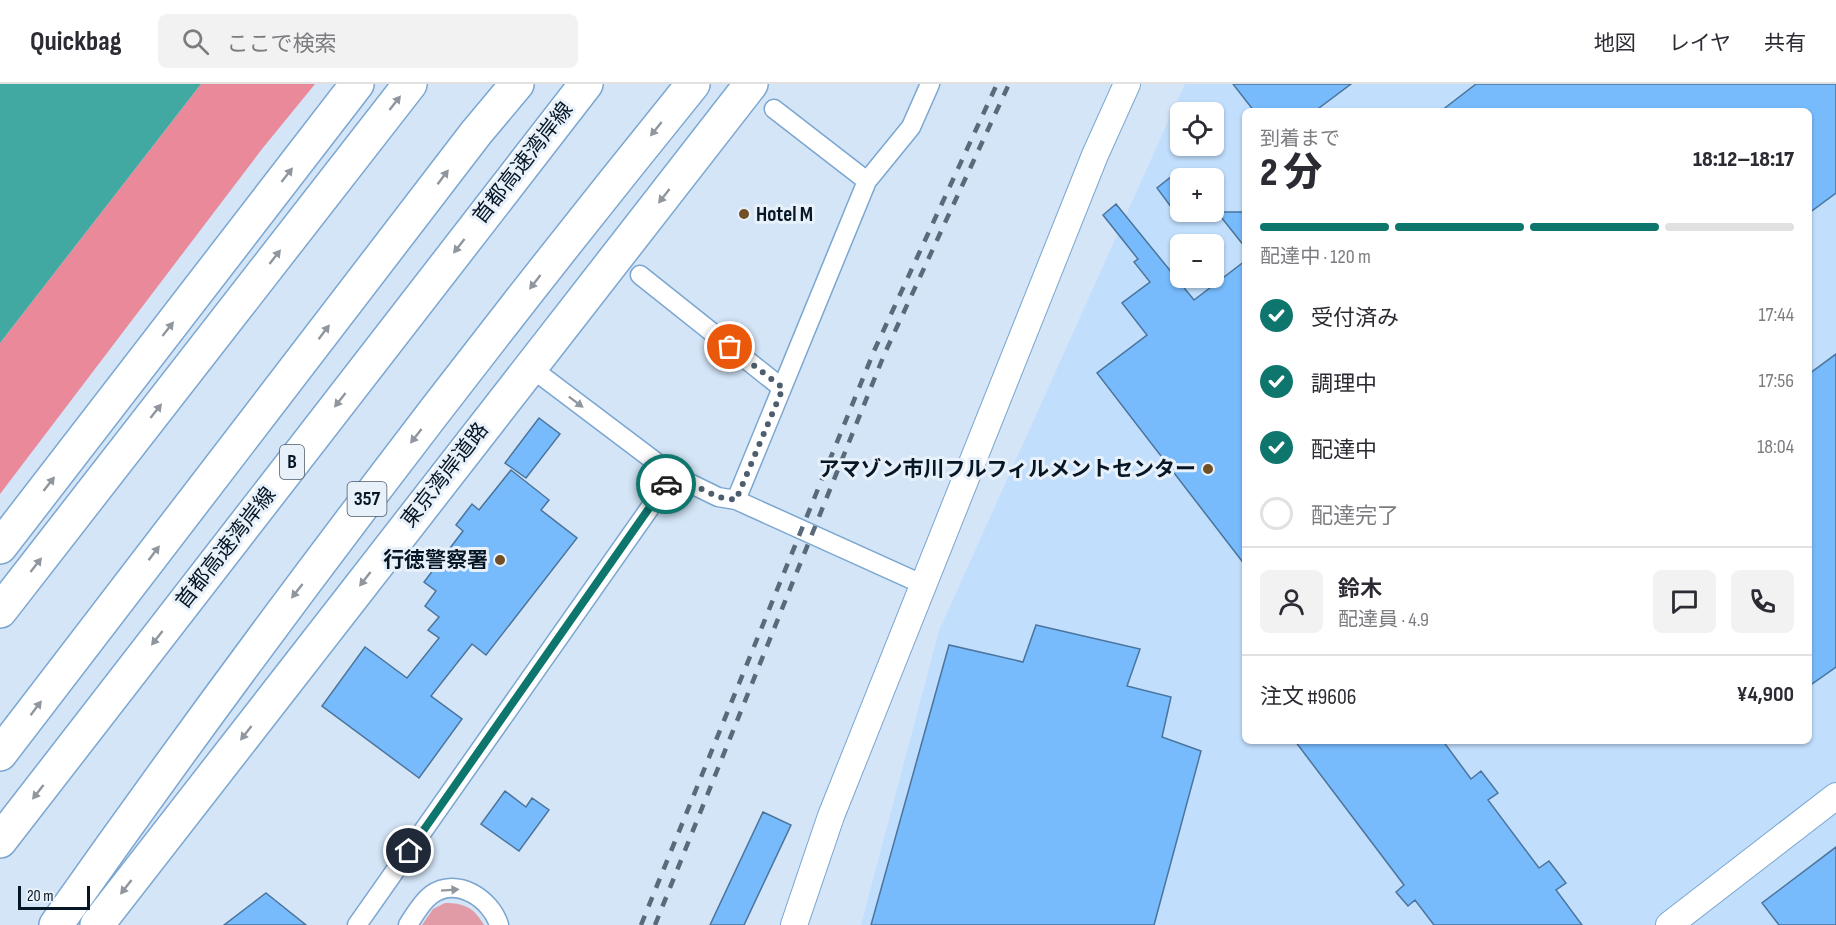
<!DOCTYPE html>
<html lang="ja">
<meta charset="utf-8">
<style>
:root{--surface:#fff;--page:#f2f2f3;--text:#2b2b33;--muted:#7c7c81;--line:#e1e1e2;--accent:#0f766e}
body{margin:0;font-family:"Sofia Sans Condensed","Noto Sans JP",sans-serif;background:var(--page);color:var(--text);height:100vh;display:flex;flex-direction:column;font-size:22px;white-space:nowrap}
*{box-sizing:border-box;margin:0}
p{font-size:20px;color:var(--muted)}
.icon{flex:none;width:33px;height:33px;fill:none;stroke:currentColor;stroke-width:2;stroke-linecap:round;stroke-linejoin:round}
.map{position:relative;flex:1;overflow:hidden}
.details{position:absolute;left:1242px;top:24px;width:570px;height:636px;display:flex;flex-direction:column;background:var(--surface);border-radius:9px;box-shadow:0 2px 4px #0004}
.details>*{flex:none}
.tools{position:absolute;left:1170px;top:18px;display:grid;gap:12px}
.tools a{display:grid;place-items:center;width:54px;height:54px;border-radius:9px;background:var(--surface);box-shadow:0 2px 4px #0004;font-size:30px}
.scale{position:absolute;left:18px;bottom:15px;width:72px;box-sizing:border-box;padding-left:6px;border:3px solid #061625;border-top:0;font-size:16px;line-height:21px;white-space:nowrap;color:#061625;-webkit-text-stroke:4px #e8f1fa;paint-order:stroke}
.pin{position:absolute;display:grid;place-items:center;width:51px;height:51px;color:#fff;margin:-26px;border:3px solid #fff;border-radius:50%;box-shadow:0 2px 6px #0007}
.courier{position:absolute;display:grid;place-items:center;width:60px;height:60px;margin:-30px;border:4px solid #0f766e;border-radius:50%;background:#fff;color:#222;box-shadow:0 2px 8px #0007}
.summary em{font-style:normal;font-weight:800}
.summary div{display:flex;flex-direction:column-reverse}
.summary{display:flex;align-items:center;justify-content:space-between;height:102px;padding:0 18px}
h1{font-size:39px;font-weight:800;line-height:45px}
.bar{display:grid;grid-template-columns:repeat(4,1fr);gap:9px 6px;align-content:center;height:72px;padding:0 18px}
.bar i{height:8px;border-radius:4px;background:var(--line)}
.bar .on{background:var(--accent)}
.bar p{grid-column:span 4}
.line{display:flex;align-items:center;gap:15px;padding:0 18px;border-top:2px solid var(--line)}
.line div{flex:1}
.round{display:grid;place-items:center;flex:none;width:63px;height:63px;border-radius:9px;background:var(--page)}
ol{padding:0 18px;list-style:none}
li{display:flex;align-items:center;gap:18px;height:66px}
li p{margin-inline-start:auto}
li .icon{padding:6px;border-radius:50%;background:var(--accent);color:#fff;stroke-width:4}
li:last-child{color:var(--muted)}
li i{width:33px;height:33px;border:3px solid var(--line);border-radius:50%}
header{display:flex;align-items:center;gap:36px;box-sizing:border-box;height:84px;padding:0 30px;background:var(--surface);border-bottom:2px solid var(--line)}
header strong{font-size:28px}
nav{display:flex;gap:33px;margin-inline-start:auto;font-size:21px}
.search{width:420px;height:54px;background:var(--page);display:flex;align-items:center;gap:15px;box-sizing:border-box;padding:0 21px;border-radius:9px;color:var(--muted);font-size:22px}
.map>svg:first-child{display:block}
.built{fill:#c1defd;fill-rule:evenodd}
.green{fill:#e19ba6}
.forest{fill:#e9899a}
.water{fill:#42a9a2}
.building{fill:#77bbfd;stroke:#4b749c;stroke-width:1.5}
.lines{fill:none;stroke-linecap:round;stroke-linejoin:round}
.street-casing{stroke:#7ba6d0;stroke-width:21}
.secondary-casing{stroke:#7ba6d0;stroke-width:28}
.highway-casing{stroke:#7ba6d0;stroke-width:36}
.street{stroke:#fff;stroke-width:18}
.secondary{stroke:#fff;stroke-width:26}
.highway{stroke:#fff;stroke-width:33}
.rail{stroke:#596a7a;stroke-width:4.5;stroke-dasharray:10 10;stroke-linecap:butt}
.oneway{fill:#8f969d}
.done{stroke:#4e5e6e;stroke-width:6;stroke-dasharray:0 10.8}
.route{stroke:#0f766e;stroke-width:8}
.poi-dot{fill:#714f27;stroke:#e8f1fa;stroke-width:2}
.labels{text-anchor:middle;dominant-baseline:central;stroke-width:6;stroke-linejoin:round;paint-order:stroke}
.shield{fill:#e8f1fa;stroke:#4a5865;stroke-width:1.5}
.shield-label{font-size:20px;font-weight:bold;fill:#061625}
.street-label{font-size:21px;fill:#061625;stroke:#e8f1fa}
.poi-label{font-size:21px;font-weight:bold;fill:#061625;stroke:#e8f1fa;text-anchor:end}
</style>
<header>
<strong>Quickbag</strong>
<div class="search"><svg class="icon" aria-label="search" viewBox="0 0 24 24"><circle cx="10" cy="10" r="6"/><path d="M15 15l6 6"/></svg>ここで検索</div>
<nav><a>地図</a><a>レイヤ</a><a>共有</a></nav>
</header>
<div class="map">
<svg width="1836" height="841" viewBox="0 0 1836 841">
<rect width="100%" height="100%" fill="#d3e5f7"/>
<path class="built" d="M 1185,0 L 1836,0 L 1836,841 L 861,841 L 939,547 ZM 1245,27 L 1809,27 L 1809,657 L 1245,657 ZM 1180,28 L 1214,28 L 1214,62 L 1180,62 ZM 1180,94 L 1214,94 L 1214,128 L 1180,128 ZM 1180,160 L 1214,160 L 1214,194 L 1180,194 Z"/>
<path class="green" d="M 445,819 C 465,819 474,824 484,841 L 422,841 L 433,825 Z"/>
<path class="forest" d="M 201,0 L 315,0 L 262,65 L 0,410 L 0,259 Z"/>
<path class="water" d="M 0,0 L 201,0 L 0,259 Z"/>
<path class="building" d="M 1233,0 L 1351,0 L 1315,27 L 1254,27 Z
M 1476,0 L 1836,0 L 1836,109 L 1809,129 L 1809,27 L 1441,27 Z
M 1172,92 L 1180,102 L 1180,135 L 1157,104 Z
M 1116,120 L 1194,216 L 1245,177 L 1245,481 L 1097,289 L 1147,251 L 1122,219 L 1150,198 L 1134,178 L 1138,175 L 1103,131 Z
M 1217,128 L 1245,128 L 1245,163 Z
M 1836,270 L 1836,583 L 1809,602 L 1809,290 Z
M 539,334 L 560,350 L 526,394 L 505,379 Z
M 511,386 L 549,416 L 541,426 L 577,454 L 486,571 L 472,560 L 431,612 L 462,635 L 419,694 L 322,622 L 365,563 L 407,594 L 439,554 L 428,546 L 439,533 L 425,522 L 436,507 L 424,498 L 463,447 L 456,441 L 472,420 L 479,426 Z
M 1036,541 L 1140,565 L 1127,602 L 1171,613 L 1162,653 L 1201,667 L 1154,841 L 871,841 L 949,561 L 1023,578 Z
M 1295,657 L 1443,657 L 1471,695 L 1481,687 L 1498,709 L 1488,716 L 1539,784 L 1549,777 L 1566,799 L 1556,806 L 1582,841 L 1434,841 L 1415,816 L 1408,822 L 1396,808 L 1404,801 Z
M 505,707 L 526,723 L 532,714 L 549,726 L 519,767 L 481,740 Z
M 763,728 L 791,741 L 744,841 L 710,841 Z
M 1836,763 L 1836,841 L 1779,841 L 1762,819 Z
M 266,809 L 306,841 L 224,841 Z"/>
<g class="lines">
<g class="street-casing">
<path id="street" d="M 774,25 L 867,97
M 640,191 L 782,304
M 530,283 L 673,391 L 718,413 L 736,416 L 924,501
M 736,416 L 867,97 L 911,43 L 930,0
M 357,841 L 673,391
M 408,841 C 414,831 422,818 431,811 C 457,792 491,815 499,841"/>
</g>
<g class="secondary-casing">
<path id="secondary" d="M 794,841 L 831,732 L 1095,71 L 1127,0
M 1669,841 L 1836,712"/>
</g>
<g class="highway-casing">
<path id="highway" d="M 0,463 L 357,0
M 0,527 L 410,0
M 0,670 L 476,49 L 517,0
M 0,757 L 586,0
M 56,841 C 259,553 472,273 693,0
M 97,841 L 751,0"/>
</g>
<use href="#street" class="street"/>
<use href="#secondary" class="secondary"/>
<use href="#highway" class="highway"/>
<path class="rail" d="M 641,841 L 874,267 L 997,0
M 655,841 L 884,271 L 1009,0"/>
</g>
<defs><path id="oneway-solid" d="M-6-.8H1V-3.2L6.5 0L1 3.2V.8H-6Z" transform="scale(1.5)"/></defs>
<g class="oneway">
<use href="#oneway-solid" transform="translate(395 19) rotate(-52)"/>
<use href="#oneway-solid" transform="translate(656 45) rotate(129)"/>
<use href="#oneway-solid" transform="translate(287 91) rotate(-52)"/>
<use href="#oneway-solid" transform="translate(443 93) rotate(-53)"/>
<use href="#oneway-solid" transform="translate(664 112) rotate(128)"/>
<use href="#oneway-solid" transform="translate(459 162) rotate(128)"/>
<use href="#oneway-solid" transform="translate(275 173) rotate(-52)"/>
<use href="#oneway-solid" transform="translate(535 198) rotate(128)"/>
<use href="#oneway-solid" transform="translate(168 245) rotate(-52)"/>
<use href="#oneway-solid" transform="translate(324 248) rotate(-53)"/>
<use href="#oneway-solid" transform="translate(340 316) rotate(128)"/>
<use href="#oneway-solid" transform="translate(576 318) rotate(37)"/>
<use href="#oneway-solid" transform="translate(156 327) rotate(-52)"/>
<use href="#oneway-solid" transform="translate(416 352) rotate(128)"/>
<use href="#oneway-solid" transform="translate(49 400) rotate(-52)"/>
<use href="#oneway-solid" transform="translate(154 469) rotate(-53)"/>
<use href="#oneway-solid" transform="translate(36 481) rotate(-52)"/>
<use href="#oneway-solid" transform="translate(365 495) rotate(128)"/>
<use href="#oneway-solid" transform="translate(297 507) rotate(128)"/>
<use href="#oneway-solid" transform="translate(157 554) rotate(128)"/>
<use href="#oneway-solid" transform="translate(36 624) rotate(-53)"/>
<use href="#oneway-solid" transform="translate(246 649) rotate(128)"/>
<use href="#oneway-solid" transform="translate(38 708) rotate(128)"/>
<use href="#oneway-solid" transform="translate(126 803) rotate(128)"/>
<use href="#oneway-solid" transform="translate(450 806) rotate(-4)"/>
</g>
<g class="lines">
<path class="done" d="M 666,400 L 673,391 L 718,413 L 736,416 L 783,304 L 730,263"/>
<path class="route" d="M 409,767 L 666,400"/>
</g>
<g class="poi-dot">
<circle cx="744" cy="130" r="6"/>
<circle cx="1208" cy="385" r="6"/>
<circle cx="500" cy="476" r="6"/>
</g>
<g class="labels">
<g class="shield">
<rect x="280" y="361" width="24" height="34" rx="4.5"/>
<rect x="347.5" y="398" width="39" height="34" rx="4.5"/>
</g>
<g class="shield-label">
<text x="292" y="378">B</text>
<text x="367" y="415">357</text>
</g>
<g class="street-label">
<text transform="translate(523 79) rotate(-52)">首都高速湾岸線</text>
<text transform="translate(445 391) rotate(-52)">東京湾岸道路</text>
<text transform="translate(226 464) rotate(-52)">首都高速湾岸線</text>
</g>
<g class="poi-label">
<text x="756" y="130" text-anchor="start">Hotel M</text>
<text x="1196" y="385">アマゾン市川フルフィルメントセンター</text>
<text x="488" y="476">行徳警察署</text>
</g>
</g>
</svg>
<div class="tools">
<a><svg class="icon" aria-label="locate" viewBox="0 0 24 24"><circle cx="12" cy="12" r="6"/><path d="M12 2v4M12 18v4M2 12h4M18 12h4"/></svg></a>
<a>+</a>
<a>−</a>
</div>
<div class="scale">20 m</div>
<div class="pin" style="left:730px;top:263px;background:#ea580c"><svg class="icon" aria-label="bag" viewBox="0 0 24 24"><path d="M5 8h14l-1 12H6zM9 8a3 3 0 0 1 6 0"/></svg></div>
<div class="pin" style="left:409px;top:767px;background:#1f2937"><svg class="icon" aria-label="home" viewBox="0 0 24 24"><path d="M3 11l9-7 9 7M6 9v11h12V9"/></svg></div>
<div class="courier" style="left:666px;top:400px"><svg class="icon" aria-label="car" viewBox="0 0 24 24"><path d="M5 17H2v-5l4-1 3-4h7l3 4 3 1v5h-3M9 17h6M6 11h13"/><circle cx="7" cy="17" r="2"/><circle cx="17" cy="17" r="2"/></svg></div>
<section class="details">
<div class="summary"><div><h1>2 分</h1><p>到着まで</p></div><em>18:12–18:17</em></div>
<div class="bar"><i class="on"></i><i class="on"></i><i class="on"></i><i></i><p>配達中 · 120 m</p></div>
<ol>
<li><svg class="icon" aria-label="check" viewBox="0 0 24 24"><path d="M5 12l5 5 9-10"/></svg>受付済み<p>17:44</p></li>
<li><svg class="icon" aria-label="check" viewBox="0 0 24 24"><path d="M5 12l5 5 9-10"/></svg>調理中<p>17:56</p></li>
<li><svg class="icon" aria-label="check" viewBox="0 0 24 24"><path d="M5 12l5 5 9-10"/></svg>配達中<p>18:04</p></li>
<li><i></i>配達完了</li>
</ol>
<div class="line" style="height:108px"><a class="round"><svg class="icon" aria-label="person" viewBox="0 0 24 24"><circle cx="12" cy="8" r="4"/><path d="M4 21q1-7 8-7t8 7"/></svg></a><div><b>鈴木</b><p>配達員 · 4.9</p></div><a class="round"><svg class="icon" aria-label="chat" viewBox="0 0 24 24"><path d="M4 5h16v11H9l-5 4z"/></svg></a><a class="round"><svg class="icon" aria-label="phone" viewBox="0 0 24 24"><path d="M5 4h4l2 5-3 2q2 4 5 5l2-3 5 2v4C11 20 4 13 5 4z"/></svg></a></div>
<div class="line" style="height:78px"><div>注文 #9606</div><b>¥4,900</b></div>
</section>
</div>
